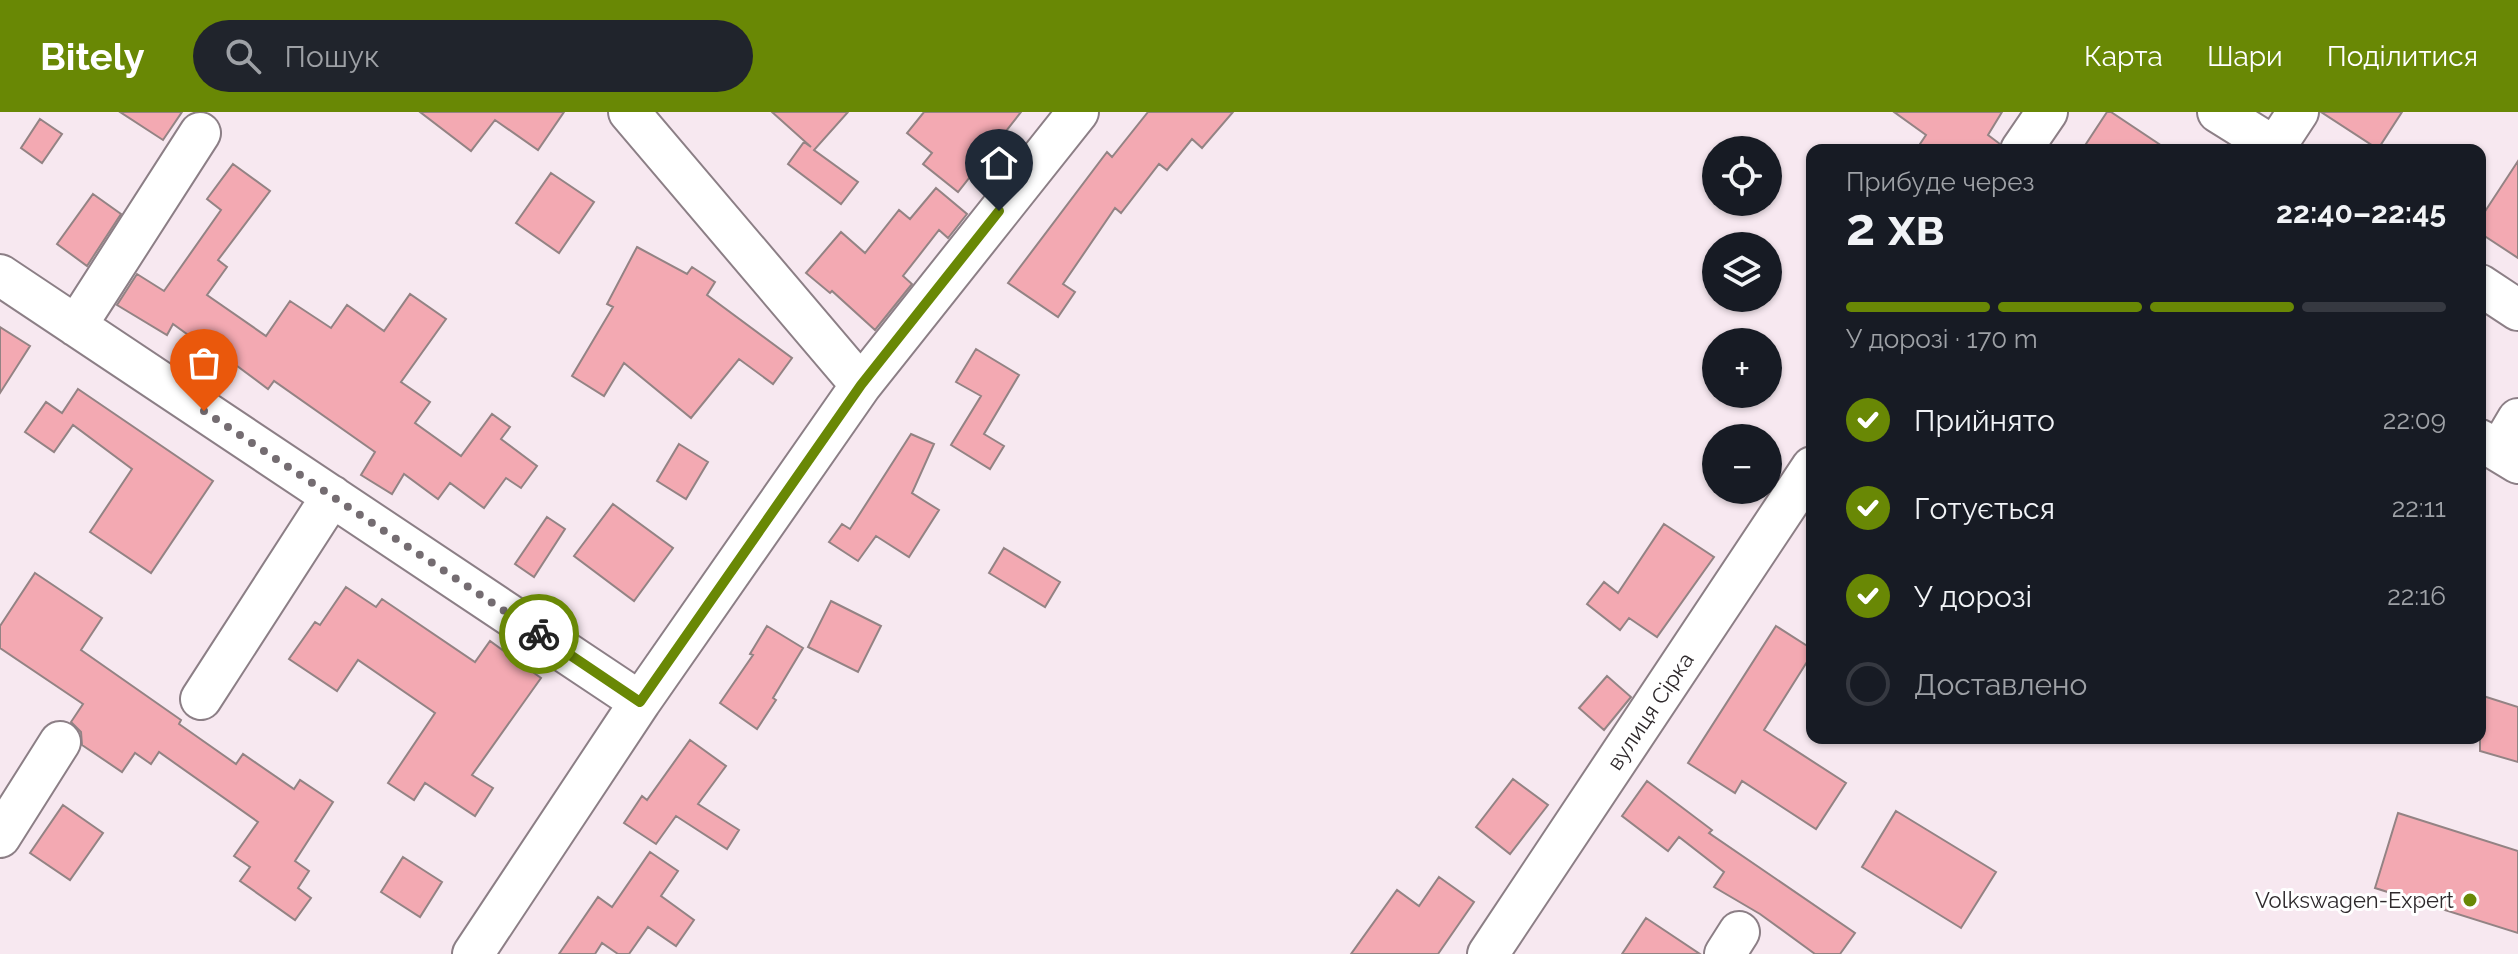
<!DOCTYPE html>
<html lang="uk">
<meta charset="utf-8">
<style>
:root{--surface:#171b24;--page:#20242c;--text:#f1f3f6;--muted:#9ea1a6;--line:#363941;--accent:#698805}
body{margin:0;font-family:Raleway,sans-serif;background:var(--page);color:var(--text);height:100vh;display:flex;flex-direction:column;font-size:30px;white-space:nowrap}
*{box-sizing:border-box;margin:0}
p{font-size:26px;color:var(--muted)}
.icon{flex:none;width:44px;height:44px;fill:none;stroke:currentColor;stroke-width:2;stroke-linecap:round;stroke-linejoin:round}
.map{position:relative;flex:1;overflow:hidden}
.panel{position:absolute;left:1806px;top:32px;width:680px;height:600px;display:flex;flex-direction:column;background:var(--surface);border-radius:16px;box-shadow:0 2px 6px #0004}
.panel>*{flex:none}
.buttons{position:absolute;left:1702px;top:24px;display:grid;gap:16px}
.buttons a{display:grid;place-items:center;width:80px;height:80px;border-radius:50%;background:var(--surface);box-shadow:0 2px 6px #0004;font-size:40px}
.pin{position:absolute;display:grid;place-items:center;width:68px;height:68px;color:#fff;margin:-82px -34px;border-radius:50% 50% 50% 0;rotate:-45deg;box-shadow:0 0 8px #0007}
.pin .icon{rotate:45deg}
.courier{position:absolute;display:grid;place-items:center;width:80px;height:80px;margin:-40px;border:6px solid #698805;border-radius:50%;background:#fff;color:#222;box-shadow:0 2px 10px #0007}
.summary em{font-style:normal;font-weight:700}
.summary div{display:flex;flex-direction:column-reverse}
.summary{display:flex;align-items:center;justify-content:space-between;height:136px;padding:0 40px}
h1{font-size:52px;font-weight:700;line-height:60px}
.bar{display:grid;grid-template-columns:repeat(4,1fr);gap:12px 8px;align-content:center;height:96px;padding:0 40px}
.bar i{height:10px;border-radius:6px;background:var(--line)}
.bar .current{background:var(--accent)}
.bar p{grid-column:span 4}
ol{padding:0 40px;list-style:none}
li{display:flex;align-items:center;gap:24px;height:88px}
li p{margin-inline-start:auto}
li .icon{padding:8px;border-radius:50%;background:var(--accent);color:#fff;stroke-width:4}
li:last-child{color:var(--muted)}
li i{width:44px;height:44px;border:4px solid var(--line);border-radius:50%}
header{display:flex;align-items:center;gap:48px;box-sizing:border-box;height:112px;padding:0 40px;background:var(--accent);color:#fff}
header strong{font-size:38px}
nav{display:flex;gap:44px;margin-inline-start:auto;font-size:28px}
.search{width:560px;height:72px;background:var(--page);display:flex;align-items:center;gap:20px;box-sizing:border-box;padding:0 28px;border-radius:44px;color:var(--muted);font-size:30px}
.map>svg:first-child{display:block}
.building{fill:#f3a9b2;stroke:#938384;stroke-width:2}
.lines{fill:none;stroke-linecap:round;stroke-linejoin:round}
.minor-casing{stroke:#8c7f86;stroke-width:44}
.minor{stroke:#fff;stroke-width:40}
.done{stroke:#746c71;stroke-width:8;stroke-dasharray:0 14.4}
.route{stroke:#698805;stroke-width:10}
.poi-dot{fill:#698805;stroke:#fff;stroke-width:3}
.labels{text-anchor:middle;dominant-baseline:central;stroke-width:6;stroke-linejoin:round;paint-order:stroke}
.street-label{font-size:22px;fill:#2e292c;stroke:#fff}
.poi-label{font-size:22px;fill:#2e292c;stroke:#fff;text-anchor:end}
</style>
<header>
<strong>Bitely</strong>
<div class="search"><svg class="icon" aria-label="search" viewBox="0 0 24 24"><circle cx="10" cy="10" r="6"/><path d="M15 15l6 6"/></svg>Пошук</div>
<nav><a>Карта</a><a>Шари</a><a>Поділитися</a></nav>
</header>
<div class="map">
<svg width="2518" height="842" viewBox="0 0 2518 842">
<rect width="100%" height="100%" fill="#f7e8f0"/>
<path class="building" d="M 120,0 L 182,0 L 163,28 Z
M 420,0 L 564,0 L 538,38 L 495,8 L 471,39 Z
M 772,0 L 848,0 L 814,38 L 858,70 L 841,92 L 788,52 L 804,30 L 811,35 Z
M 924,0 L 1021,0 L 958,80 L 923,52 L 932,41 L 907,21 Z
M 1148,0 L 1233,0 L 1202,36 L 1192,27 L 1167,58 L 1159,52 L 1121,101 L 1115,96 L 1063,172 L 1075,180 L 1058,205 L 1008,171 L 1107,40 L 1112,45 Z
M 1894,0 L 2002,0 L 1988,23 L 2000,32 L 1998,38 L 1916,38 L 1926,23 Z
M 2107,0 L 2111,0 L 2168,38 L 2082,38 Z
M 2321,0 L 2402,0 L 2378,37 Z
M 40,7 L 62,22 L 42,51 L 21,36 Z
M 2518,49 L 2518,146 L 2480,121 L 2480,107 Z
M 233,52 L 270,79 L 218,148 L 227,155 L 207,183 L 266,224 L 290,189 L 331,216 L 347,193 L 384,219 L 410,182 L 446,207 L 401,270 L 430,290 L 415,311 L 461,344 L 492,302 L 510,315 L 501,327 L 537,354 L 521,376 L 506,366 L 484,396 L 450,371 L 438,387 L 404,362 L 392,382 L 361,363 L 375,340 L 274,269 L 268,277 L 233,251 L 231,254 L 173,212 L 167,223 L 117,193 L 137,162 L 164,179 L 221,98 L 207,87 Z
M 551,61 L 594,90 L 559,141 L 516,111 Z
M 936,76 L 967,102 L 948,126 L 939,118 L 903,164 L 912,172 L 875,218 L 832,179 L 830,181 L 806,161 L 841,120 L 865,141 L 899,98 L 910,107 Z
M 93,82 L 121,102 L 87,154 L 57,132 Z
M 637,135 L 687,162 L 692,155 L 715,170 L 707,183 L 792,246 L 773,272 L 739,247 L 691,306 L 624,251 L 604,284 L 572,264 L 613,195 L 607,192 Z
M 0,215 L 30,234 L 0,281 Z
M 976,237 L 1019,263 L 984,322 L 1004,334 L 990,357 L 951,333 L 981,284 L 956,270 Z
M 78,277 L 213,369 L 151,461 L 90,420 L 132,357 L 73,313 L 54,340 L 25,320 L 46,290 L 62,301 Z
M 911,322 L 934,332 L 912,381 L 939,398 L 909,445 L 876,424 L 858,449 L 829,430 L 842,412 L 850,417 Z
M 679,332 L 708,350 L 686,387 L 657,369 Z
M 613,392 L 673,436 L 634,489 L 574,444 Z
M 547,405 L 565,417 L 534,465 L 515,452 Z
M 1664,412 L 1714,445 L 1657,525 L 1629,506 L 1620,518 L 1587,492 L 1604,470 L 1618,481 Z
M 1004,436 L 1060,470 L 1045,495 L 989,461 Z
M 35,461 L 102,506 L 81,538 L 181,608 L 179,612 L 236,652 L 243,642 L 294,677 L 300,668 L 333,690 L 295,749 L 309,759 L 298,776 L 311,786 L 295,808 L 240,769 L 250,755 L 234,744 L 258,710 L 159,640 L 151,652 L 135,641 L 122,660 L 82,633 L 81,620 L 71,610 L 83,592 L 0,536 L 0,514 Z
M 346,475 L 376,495 L 382,487 L 475,550 L 490,529 L 541,566 L 472,663 L 493,676 L 475,704 L 425,671 L 414,688 L 388,671 L 435,601 L 358,548 L 337,579 L 289,547 L 315,510 L 320,513 Z
M 831,489 L 881,514 L 858,560 L 808,535 Z
M 767,514 L 803,536 L 773,586 L 776,588 L 757,617 L 720,591 L 753,543 L 750,542 Z
M 1776,514 L 1812,537 L 1812,542 L 1764,618 L 1846,671 L 1816,717 L 1742,669 L 1735,681 L 1688,651 Z
M 1607,564 L 1631,585 L 1604,618 L 1579,596 Z
M 2480,583 L 2518,595 L 2518,650 L 2480,639 Z
M 690,628 L 726,654 L 698,692 L 739,718 L 727,737 L 676,704 L 656,732 L 624,711 L 642,684 L 647,688 Z
M 1513,667 L 1548,693 L 1510,742 L 1476,715 Z
M 1647,669 L 1712,718 L 1709,721 L 1855,821 L 1840,842 L 1815,842 L 1760,802 L 1714,775 L 1724,760 L 1679,725 L 1668,739 L 1622,704 Z
M 63,693 L 103,721 L 70,768 L 30,741 Z
M 1896,699 L 1996,760 L 1961,816 L 1862,755 Z
M 2398,701 L 2518,739 L 2518,821 L 2375,776 Z
M 650,740 L 678,759 L 661,784 L 694,808 L 676,834 L 648,815 L 629,842 L 618,842 L 602,831 L 595,842 L 559,842 L 598,785 L 612,795 Z
M 403,745 L 442,770 L 420,805 L 381,780 Z
M 1439,765 L 1474,790 L 1438,842 L 1351,842 L 1397,778 L 1419,794 Z
M 1646,806 L 1700,842 L 1622,842 Z"/>
<g class="lines">
<g class="minor-casing">
<path id="minor" d="M 629,0 L 861,273
M 2218,0 L 2279,38
M 2275,35 L 2298,0
M 2021,38 L 2047,0
M 0,163 L 640,590
M 2480,173 L 2518,198
M 76,214 L 200,21
M 2480,328 L 2518,351
M 2499,339 L 2518,307
M 201,587 L 332,384
M 0,725 L 60,630
M 473,842 L 640,590 L 861,273 L 1078,0
M 1488,842 L 1812,355
M 1725,842 L 1739,820"/>
</g>
<use href="#minor" class="minor"/>
</g>
<g class="lines">
<path class="done" d="M 204,299 L 539,522"/>
<path class="route" d="M 539,522 L 640,590 L 861,273 L 999,99"/>
</g>
<circle class="poi-dot" cx="2470" cy="788" r="8"/>
<g class="labels">
<g class="street-label">
<text transform="translate(1650 599) rotate(-56)">вулиця Сірка</text>
</g>
<g class="poi-label">
<text x="2454" y="788">Volkswagen-Expert</text>
</g>
</g>
</svg>
<div class="buttons">
<a><svg class="icon" aria-label="locate" viewBox="0 0 24 24"><circle cx="12" cy="12" r="6"/><path d="M12 2v4M12 18v4M2 12h4M18 12h4"/></svg></a>
<a><svg class="icon" aria-label="layers" viewBox="0 0 24 24"><path d="M12 4l9 5-9 5-9-5zM3 14l9 5 9-5"/></svg></a>
<a>+</a>
<a>−</a>
</div>
<div class="pin" style="left:204px;top:299px;background:#ea580c"><svg class="icon" aria-label="bag" viewBox="0 0 24 24"><path d="M5 8h14l-1 12H6zM9 8a3 3 0 0 1 6 0"/></svg></div>
<div class="pin" style="left:999px;top:99px;background:#1f2937"><svg class="icon" aria-label="home" viewBox="0 0 24 24"><path d="M3 11l9-7 9 7M6 9v11h12V9"/></svg></div>
<div class="courier" style="left:539px;top:522px"><svg class="icon" aria-label="bike" viewBox="0 0 24 24"><circle cx="6" cy="16" r="4"/><circle cx="18" cy="16" r="4"/><path d="M6 16l4-8h5l3 8M10 8l3 8H6M13 5h3"/></svg></div>
<section class="panel">
<div class="summary"><div><h1>2 хв</h1><p>Прибуде через</p></div><em>22:40–22:45</em></div>
<div class="bar"><i class="current"></i><i class="current"></i><i class="current"></i><i></i><p>У дорозі · 170 m</p></div>
<ol>
<li><svg class="icon" aria-label="check" viewBox="0 0 24 24"><path d="M5 12l5 5 9-10"/></svg>Прийнято<p>22:09</p></li>
<li><svg class="icon" aria-label="check" viewBox="0 0 24 24"><path d="M5 12l5 5 9-10"/></svg>Готується<p>22:11</p></li>
<li><svg class="icon" aria-label="check" viewBox="0 0 24 24"><path d="M5 12l5 5 9-10"/></svg>У дорозі<p>22:16</p></li>
<li><i></i>Доставлено</li>
</ol>
</section>
</div>
